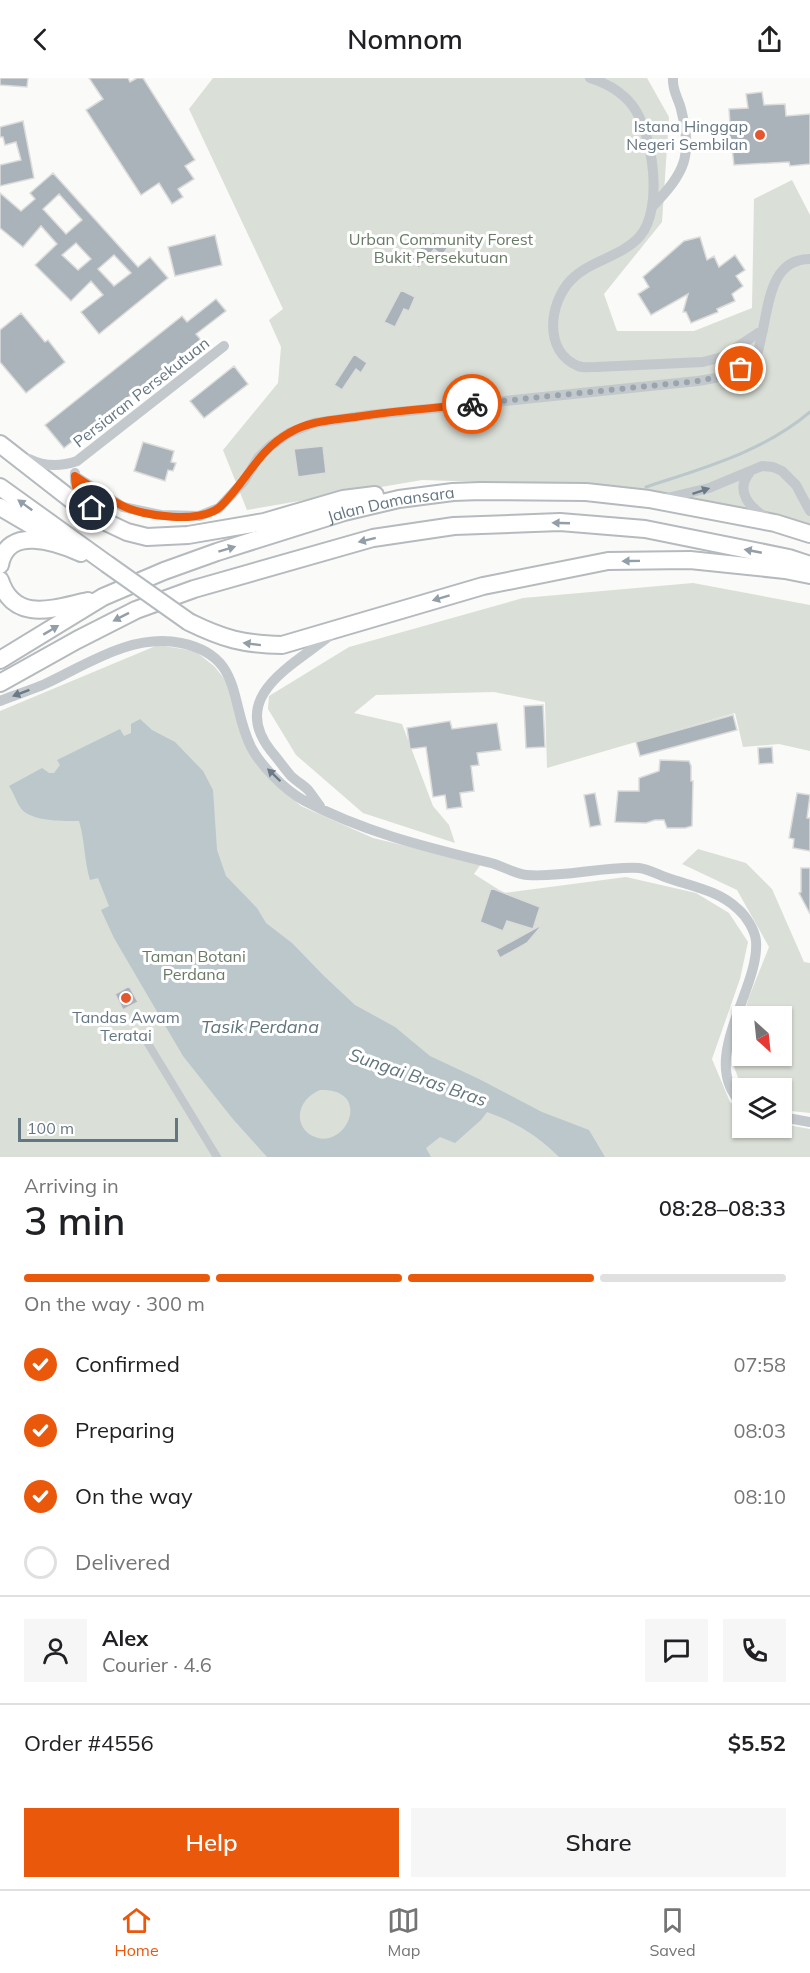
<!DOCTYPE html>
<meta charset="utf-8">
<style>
:root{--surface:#fff;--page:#f6f6f6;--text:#202124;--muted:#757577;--line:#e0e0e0;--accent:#ea580c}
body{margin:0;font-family:Mulish,sans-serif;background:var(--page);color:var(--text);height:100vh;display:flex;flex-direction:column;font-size:22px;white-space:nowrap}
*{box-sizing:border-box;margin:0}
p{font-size:20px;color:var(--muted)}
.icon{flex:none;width:33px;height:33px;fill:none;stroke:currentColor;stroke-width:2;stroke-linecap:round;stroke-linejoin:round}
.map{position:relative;height:1079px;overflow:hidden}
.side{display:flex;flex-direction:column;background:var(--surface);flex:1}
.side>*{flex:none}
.needle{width:39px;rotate:153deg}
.controls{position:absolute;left:732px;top:928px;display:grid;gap:12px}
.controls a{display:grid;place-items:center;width:60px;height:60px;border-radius:0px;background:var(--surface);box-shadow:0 2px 4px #0004;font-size:30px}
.scale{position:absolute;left:18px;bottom:15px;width:160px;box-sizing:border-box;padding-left:6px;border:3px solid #657683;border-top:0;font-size:16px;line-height:21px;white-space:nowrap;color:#657683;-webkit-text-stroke:4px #fff;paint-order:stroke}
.pin{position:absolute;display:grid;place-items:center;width:51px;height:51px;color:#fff;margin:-26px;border:3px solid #fff;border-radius:50%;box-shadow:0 2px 6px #0007}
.courier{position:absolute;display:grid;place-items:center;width:60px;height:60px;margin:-30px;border:4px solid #ea580c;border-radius:50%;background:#fff;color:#222;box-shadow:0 2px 8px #0007}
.overview em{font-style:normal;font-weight:600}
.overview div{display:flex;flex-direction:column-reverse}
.overview{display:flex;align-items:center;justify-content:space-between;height:102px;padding:0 24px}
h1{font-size:39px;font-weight:600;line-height:45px}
.bar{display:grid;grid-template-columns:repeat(4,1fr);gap:9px 6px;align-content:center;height:72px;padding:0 24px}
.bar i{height:8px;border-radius:4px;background:var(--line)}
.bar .active{background:var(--accent)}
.bar p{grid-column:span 4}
.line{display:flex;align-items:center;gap:15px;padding:0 24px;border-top:2px solid var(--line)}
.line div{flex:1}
.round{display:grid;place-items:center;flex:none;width:63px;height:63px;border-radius:0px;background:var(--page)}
ol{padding:0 24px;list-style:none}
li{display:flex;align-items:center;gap:18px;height:66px}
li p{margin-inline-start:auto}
li .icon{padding:6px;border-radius:50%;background:var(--accent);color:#fff;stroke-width:4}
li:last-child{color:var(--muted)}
li i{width:33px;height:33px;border:3px solid var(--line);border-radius:50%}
.primary-button{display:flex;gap:12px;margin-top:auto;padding:12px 24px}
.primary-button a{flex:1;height:69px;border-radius:0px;background:var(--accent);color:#fff;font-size:24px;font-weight:600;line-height:69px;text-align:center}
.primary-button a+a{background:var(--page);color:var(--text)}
header{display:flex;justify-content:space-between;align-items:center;height:78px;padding:0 24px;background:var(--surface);font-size:27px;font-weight:600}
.tab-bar{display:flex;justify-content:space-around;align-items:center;height:84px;border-top:2px solid var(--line);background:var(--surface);font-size:16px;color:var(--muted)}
.tab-bar a{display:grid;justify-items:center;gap:3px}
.tab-bar .active{color:var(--accent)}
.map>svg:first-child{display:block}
.green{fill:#dadfd7}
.water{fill:#bbc7cb;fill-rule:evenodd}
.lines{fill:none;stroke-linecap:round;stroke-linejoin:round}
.stream{stroke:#bbc7cb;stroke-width:3}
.building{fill:#aab3b9;stroke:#dcdcda;stroke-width:1.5;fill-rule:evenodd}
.primary-casing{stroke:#b5babe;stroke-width:20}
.pedestrian{stroke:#c3c8cc;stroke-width:8}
.minor{stroke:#c3c8cc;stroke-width:10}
.primary{stroke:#fff;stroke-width:16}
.primary-bridge-casing{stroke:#b5babe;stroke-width:20;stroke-linecap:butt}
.primary-bridge{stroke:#fff;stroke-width:16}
.oneway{fill:#6a7a87}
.oneway2{fill:#939fa8}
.done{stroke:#99a4ac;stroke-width:6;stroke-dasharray:0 10.8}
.route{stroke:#ea580c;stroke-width:8}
.poi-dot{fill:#e4572e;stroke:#fff;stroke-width:2}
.labels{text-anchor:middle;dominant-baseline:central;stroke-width:6;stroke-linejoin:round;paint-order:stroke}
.poi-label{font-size:16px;fill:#657683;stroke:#fff;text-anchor:end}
.park-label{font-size:16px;fill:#687a64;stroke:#fff}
.street-label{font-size:16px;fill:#657683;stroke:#fff}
.water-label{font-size:18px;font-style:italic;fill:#60757c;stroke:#fff}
</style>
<header><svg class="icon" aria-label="back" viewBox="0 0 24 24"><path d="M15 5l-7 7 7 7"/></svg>Nomnom<svg class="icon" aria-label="share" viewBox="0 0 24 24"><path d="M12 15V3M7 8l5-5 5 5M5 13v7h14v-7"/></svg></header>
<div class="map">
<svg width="810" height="1079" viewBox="0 0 810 1079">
<rect width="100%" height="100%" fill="#fafaf8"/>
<path class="green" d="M 213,0 L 647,0 L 669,39 L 662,144 L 604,216 L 617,253 L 694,253 L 752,230 L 754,121 L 792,102 L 810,137 L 810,448 L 587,407 L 422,402 L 247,432 L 223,372 L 278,305 L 281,269 L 269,242 L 283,231 L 189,31 Z
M 693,505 L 810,527 L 810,673 L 779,666 L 743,669 L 735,635 L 547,690 L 545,624 L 494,614 L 376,617 L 354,635 L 402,646 L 433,728 L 449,747 L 455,765 L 363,735 L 296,677 L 268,631 L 269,618 L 349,569 L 523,520 Z
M 158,567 L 195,573 L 214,588 L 227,604 L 264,694 L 301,728 L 373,760 L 481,786 L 474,796 L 504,815 L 626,799 L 696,815 L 729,835 L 748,864 L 740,901 L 712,981 L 730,1024 L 742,1032 L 742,1050 L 782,1050 L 782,1046 L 810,1051 L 810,1079 L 0,1079 L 0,633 Z
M 698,771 L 746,785 L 772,811 L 804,884 L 810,885 L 810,1035 L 782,1032 L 782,1011 L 745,1011 L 741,1008 L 732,983 L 742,942 L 742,978 L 782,978 L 782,939 L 743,939 L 749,919 L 769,869 L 737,812 L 682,786 Z"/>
<path class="water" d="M 140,641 L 152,652 L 175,664 L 203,693 L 213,712 L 217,772 L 226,798 L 257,830 L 266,845 L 292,865 L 324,898 L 355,927 L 395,949 L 430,978 L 479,1001 L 542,1034 L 589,1052 L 605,1079 L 559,1079 C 539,1058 515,1044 487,1034 L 481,1042 L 455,1065 L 440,1059 L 426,1070 L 431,1079 L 267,1079 L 232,1040 L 183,978 L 114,860 L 101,832 L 109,828 L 98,800 L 90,802 C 84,782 85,762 79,743 C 64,743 29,744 20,729 C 16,723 14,715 9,708 L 42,690 L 49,695 L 54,695 L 60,687 L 57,682 L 120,651 L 124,658 L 131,655 L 131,646 ZM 320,1012 C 376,1010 344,1079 309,1056 C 291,1041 302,1019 320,1012 Z"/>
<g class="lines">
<path class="stream" d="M 646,409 C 703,390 763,374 810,334"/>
</g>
<path class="building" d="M 0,0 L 28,0 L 27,9 L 0,7 Z
M 89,0 L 128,0 L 130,4 L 137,0 L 143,0 L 195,82 L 185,88 L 194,101 L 178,111 L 183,119 L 172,126 L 159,105 L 141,117 L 86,32 L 103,21 Z
M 762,14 L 764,27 L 785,26 L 786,38 L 810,36 L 810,86 L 790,88 L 789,84 L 734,87 L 731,61 L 726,62 L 725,46 L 730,46 L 729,31 L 748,30 L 746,16 Z
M 23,43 L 34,100 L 0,108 L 0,87 L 21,82 L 16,64 L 5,67 L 3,59 L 0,59 L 0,49 Z
M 53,95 L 138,189 L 150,179 L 168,200 L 99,256 L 81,234 L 103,217 L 91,203 L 71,223 L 35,187 L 57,166 L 41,148 L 23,169 L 0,150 L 0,115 L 21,133 L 35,121 L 30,115 ZM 59,116 L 82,142 L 66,156 L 43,131 ZM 76,165 L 91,181 L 78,192 L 62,177 ZM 114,177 L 131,195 L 114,208 L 98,191 Z
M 433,154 L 450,167 L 442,177 L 434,171 L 419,190 L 410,183 Z
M 215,157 L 222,187 L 175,198 L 168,169 Z
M 700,159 L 707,182 L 714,178 L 719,189 L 735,177 L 745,192 L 736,198 L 743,208 L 732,216 L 735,223 L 717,231 L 718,234 L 691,245 L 686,234 L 683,234 L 688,216 L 651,237 L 638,216 L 649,209 L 643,199 L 684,163 Z
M 401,212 L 415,219 L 409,233 L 404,231 L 395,249 L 384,244 Z
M 216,221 L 226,233 L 196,256 L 201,262 L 64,370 L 45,347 L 182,238 L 187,244 Z
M 21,235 L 45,264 L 48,262 L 65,284 L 26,315 L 0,284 L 0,252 Z
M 354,276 L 367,285 L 361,295 L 356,291 L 342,312 L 334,307 Z
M 234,288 L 248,306 L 204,340 L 190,323 Z
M 143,364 L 174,373 L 171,384 L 176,385 L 173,393 L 168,392 L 165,403 L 134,393 Z
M 323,368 L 326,395 L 298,399 L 294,371 Z
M 543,627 L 545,669 L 526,670 L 524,628 Z
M 733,637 L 737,652 L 640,678 L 636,664 Z
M 450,643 L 452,651 L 497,645 L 501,672 L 477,675 L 479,687 L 471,688 L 474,713 L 460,715 L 462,729 L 447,731 L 445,717 L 433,719 L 426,669 L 410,671 L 407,650 Z
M 772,669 L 773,685 L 759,686 L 758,670 Z
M 660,682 L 689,683 L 691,688 L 691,703 L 693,703 L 692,748 L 685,750 L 667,750 L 664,742 L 655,742 L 646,745 L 615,744 L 618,713 L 639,713 L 639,700 L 659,693 Z
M 595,715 L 601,747 L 590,749 L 584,717 Z
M 797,715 L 810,717 L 807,740 L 810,740 L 810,773 L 793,770 L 794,761 L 789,760 Z
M 801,790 L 810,790 L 810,836 L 799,815 L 801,814 Z
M 491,810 L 540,829 L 533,851 L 507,843 L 503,853 L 480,844 Z
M 543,846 L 527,865 L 500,880 L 496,872 Z
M 129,908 L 138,924 L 123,932 L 115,916 Z"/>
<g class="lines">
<g class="primary-casing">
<g id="primary">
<path d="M 0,366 L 91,437 L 127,454 L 147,459 L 188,457 L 264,444 L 343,421 L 375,417"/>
<path d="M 0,409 L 107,486"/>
<path d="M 0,429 L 53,460"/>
<path d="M 0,487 C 7,447 56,464 81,475"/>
<path d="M 0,502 C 14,546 55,530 88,523"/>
<path d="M 189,544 C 224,561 242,566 282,567 L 483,508 L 608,483 L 690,482 L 785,492 L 810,497"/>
<path id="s1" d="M 0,582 L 103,519 L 164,493 L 217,474 L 344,434 L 399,421 L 453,414 L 481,413 L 586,414 L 649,421 L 775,445 L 810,456"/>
<path d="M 0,605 L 77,562 L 136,532 L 194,511 L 373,460 L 454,448 L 560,444 L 645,451 L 789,480 L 810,487"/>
</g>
</g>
<path class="pedestrian" d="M 144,959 L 217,1079"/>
<path class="minor" d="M 590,0 C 606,5 622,14 632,27 C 653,54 664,130 640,158 C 622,179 590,182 571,202 C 549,225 543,273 578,288 C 583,290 590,289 596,289 L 703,284 L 722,279 L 763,252
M 652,129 C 685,94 693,79 681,31 C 678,19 672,13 673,0
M 29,381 C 45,389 60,389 77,383 L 224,268
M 750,394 C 734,413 750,430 767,440
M 75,395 C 74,408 77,418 87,426
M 75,398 L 123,429 L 161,437 L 199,438 L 219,430 L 244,403 L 258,380 L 270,368 L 289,355 L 314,345 L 369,337 L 698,303 C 718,300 743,296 756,278 C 759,273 760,265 761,260 C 769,229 769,181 810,181
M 667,420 L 709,410 L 762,388 L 773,389 L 782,393 L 796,407 L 810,433
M 0,623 C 15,617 31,612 45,606 C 88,586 132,555 181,565 C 244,578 229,625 251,669 C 261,688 284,711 303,722 C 363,754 426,769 491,785 C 503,788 515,796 527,797 C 563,800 604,788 639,790 C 648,791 657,796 665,799 C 690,808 718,812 738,831 C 746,838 755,852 756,863 C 760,912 697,982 742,1026
M 320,728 C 316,723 313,718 309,713 C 304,707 297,704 291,698 C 284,690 278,681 271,673 C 227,617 296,586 332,556
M 782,1039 L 810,1044"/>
<use href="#primary" class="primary"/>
<g class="primary-bridge-casing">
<path id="primary-bridge" d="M 107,486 L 189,544"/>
</g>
<use href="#primary-bridge" class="primary-bridge"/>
</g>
<defs><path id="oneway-solid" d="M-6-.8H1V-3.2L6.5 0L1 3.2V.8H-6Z" transform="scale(1.5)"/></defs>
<g class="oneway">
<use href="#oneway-solid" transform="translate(701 413) rotate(-18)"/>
<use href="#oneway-solid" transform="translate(21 615) rotate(159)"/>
<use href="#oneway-solid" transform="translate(274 697) rotate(-136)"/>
</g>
<g class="oneway2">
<use href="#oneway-solid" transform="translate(25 427) rotate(-144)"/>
<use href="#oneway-solid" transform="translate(561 445) rotate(-178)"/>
<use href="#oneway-solid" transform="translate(367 462) rotate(166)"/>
<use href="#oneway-solid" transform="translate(227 471) rotate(-17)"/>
<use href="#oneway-solid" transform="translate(753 473) rotate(-169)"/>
<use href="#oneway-solid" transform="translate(631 483) rotate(179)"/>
<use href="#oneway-solid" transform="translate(441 520) rotate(163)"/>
<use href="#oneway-solid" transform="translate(121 539) rotate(153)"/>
<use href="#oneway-solid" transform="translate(51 552) rotate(-31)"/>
<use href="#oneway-solid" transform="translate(252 566) rotate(-173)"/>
</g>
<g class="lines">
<path class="done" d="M 472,326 L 698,303 L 725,298 L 741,291"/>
<path class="route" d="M 92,430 C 80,420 75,414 75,398 C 90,408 104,419 121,427 C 143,439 202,446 221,428 C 246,404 258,372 289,355 C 309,343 332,342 355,339 C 394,333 433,330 472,326"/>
</g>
<g class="poi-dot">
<circle cx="760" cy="57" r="6"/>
<circle cx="126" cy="920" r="6"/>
</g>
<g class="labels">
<g class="poi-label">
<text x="748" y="48">Istana Hinggap<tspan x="748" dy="18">Negeri Sembilan</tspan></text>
<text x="126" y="939" text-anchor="middle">Tandas Awam<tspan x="126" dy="18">Teratai</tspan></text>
</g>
<g class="park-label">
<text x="441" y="161">Urban Community Forest<tspan x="441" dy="18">Bukit Persekutuan</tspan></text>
<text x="194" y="878">Taman Botani<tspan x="194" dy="18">Perdana</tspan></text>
</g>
<g class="street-label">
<text transform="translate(141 314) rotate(-38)">Persiaran Persekutuan</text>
<text stroke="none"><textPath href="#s1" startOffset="424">Jalan Damansara</textPath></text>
</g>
<g class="water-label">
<text x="260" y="948">Tasik Perdana</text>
<text transform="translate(418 999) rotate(19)">Sungai Bras Bras</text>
</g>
</g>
</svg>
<div class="controls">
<a><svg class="needle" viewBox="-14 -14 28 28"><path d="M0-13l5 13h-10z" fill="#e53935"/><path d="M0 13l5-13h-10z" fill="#757577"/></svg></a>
<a><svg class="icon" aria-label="layers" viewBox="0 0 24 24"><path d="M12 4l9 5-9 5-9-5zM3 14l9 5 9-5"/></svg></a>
</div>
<div class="scale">100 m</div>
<div class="pin" style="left:741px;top:291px;background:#ea580c"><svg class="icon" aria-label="bag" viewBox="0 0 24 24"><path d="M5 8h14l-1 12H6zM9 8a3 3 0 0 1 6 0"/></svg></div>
<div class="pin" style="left:92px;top:430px;background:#1f2937"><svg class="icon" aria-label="home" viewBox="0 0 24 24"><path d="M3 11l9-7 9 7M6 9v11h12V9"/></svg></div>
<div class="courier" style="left:472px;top:326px"><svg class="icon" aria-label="bike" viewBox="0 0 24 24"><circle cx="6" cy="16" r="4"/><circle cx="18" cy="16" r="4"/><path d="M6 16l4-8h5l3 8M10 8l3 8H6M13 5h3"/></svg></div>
</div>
<section class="side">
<div class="overview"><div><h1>3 min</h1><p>Arriving in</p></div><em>08:28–08:33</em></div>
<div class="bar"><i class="active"></i><i class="active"></i><i class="active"></i><i></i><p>On the way · 300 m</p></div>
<ol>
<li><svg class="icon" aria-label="check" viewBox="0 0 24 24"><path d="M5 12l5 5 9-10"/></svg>Confirmed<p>07:58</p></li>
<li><svg class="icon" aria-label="check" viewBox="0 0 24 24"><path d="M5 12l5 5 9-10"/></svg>Preparing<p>08:03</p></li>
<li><svg class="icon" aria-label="check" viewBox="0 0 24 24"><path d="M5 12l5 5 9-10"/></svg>On the way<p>08:10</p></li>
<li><i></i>Delivered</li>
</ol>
<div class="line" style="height:108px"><a class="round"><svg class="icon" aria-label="person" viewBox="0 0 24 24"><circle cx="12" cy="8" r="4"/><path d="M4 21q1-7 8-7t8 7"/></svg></a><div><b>Alex</b><p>Courier · 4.6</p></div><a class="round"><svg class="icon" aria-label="chat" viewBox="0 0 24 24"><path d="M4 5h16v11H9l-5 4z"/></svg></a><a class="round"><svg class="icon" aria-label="phone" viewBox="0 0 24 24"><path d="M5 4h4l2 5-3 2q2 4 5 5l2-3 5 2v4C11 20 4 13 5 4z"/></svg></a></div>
<div class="line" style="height:78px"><div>Order #4556</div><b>$5.52</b></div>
<div class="primary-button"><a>Help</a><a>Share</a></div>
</section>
<nav class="tab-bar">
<a class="active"><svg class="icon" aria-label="home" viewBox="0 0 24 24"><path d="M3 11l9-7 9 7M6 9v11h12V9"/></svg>Home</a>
<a><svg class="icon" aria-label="map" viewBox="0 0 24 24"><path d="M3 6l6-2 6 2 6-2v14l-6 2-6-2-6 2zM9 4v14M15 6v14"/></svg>Map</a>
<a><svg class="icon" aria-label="saved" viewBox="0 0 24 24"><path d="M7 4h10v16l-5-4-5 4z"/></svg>Saved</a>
</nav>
